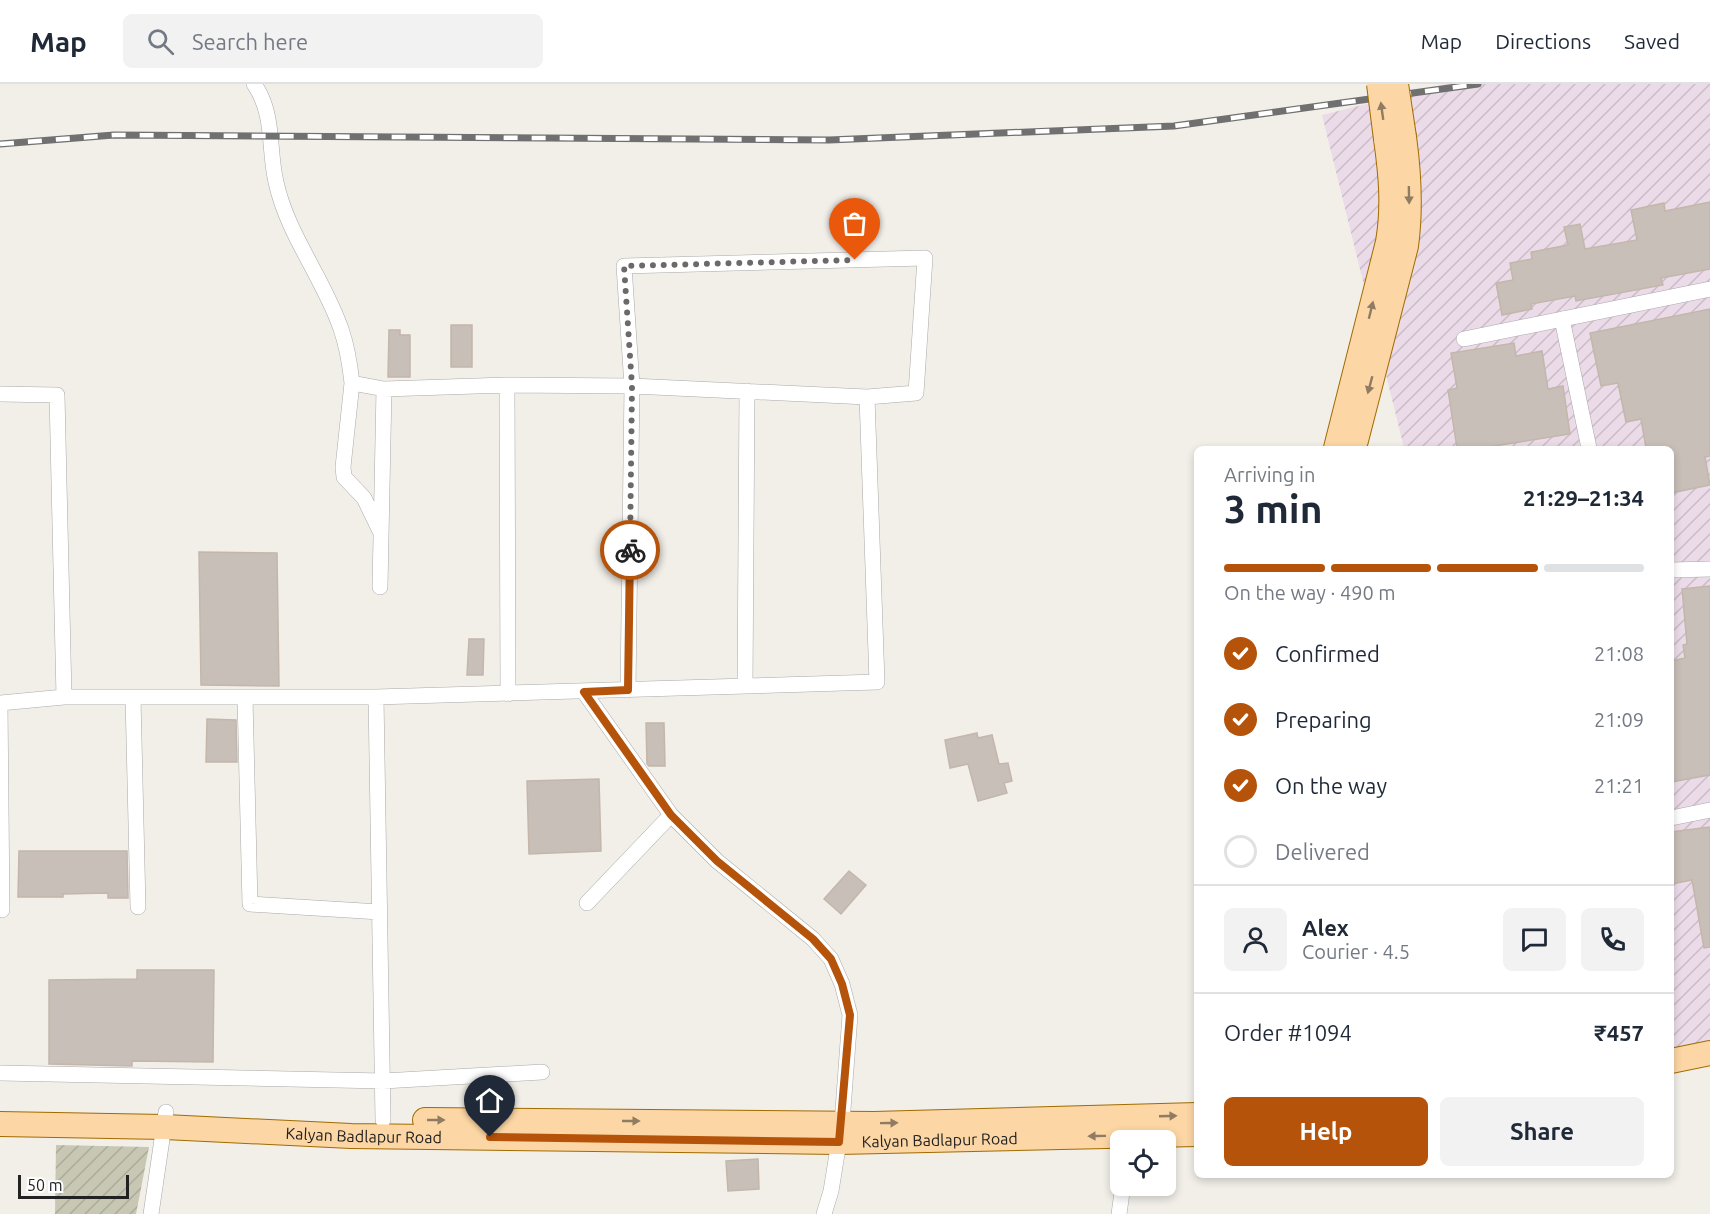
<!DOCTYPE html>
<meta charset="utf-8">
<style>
:root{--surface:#fff;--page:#f2f2f3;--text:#1f2937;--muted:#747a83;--line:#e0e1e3;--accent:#b45309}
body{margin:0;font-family:Ubuntu,sans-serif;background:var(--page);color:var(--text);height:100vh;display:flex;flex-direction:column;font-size:22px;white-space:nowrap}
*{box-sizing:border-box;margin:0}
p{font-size:20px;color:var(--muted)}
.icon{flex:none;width:33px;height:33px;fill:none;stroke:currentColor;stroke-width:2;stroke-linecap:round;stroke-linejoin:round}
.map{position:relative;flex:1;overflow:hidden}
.side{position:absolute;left:1194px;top:362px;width:480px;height:732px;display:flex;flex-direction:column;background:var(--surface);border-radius:9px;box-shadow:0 3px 9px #0003}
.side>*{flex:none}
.fabs{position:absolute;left:1110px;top:1046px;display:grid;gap:12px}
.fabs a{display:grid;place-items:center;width:66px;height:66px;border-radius:9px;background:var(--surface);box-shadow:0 3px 9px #0003;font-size:30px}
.scale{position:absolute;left:18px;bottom:15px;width:111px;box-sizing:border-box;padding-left:6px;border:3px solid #222;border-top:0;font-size:16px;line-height:21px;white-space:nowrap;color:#222;-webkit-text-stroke:4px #fff;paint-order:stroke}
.pin{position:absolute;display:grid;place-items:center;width:51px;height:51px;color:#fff;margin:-62px -26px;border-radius:50% 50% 50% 0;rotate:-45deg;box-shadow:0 0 6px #0007}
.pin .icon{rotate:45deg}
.courier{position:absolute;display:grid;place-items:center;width:60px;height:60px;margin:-30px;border:4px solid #b45309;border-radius:50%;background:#fff;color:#222;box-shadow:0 2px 8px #0007}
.head em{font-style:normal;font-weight:700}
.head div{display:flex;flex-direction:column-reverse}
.head{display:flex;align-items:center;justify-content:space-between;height:102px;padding:0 30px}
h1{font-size:39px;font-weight:700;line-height:45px}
.bar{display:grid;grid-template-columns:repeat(4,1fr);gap:9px 6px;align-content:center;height:72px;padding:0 30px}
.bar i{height:8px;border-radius:4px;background:var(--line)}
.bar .active{background:var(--accent)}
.bar p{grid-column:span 4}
.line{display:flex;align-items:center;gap:15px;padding:0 30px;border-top:2px solid var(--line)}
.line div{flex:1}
.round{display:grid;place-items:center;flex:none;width:63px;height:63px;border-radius:9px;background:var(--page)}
ol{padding:0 30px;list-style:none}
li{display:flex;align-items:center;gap:18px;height:66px}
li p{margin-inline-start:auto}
li .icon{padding:6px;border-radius:50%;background:var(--accent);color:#fff;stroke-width:4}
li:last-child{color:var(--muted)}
li i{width:33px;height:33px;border:3px solid var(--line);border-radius:50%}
.cta{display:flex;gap:12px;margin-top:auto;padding:12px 30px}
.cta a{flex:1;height:69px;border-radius:9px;background:var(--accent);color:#fff;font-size:24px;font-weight:700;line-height:69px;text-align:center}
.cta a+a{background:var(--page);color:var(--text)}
header{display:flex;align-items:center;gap:36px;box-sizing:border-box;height:84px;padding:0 30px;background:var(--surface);border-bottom:2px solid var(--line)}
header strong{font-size:28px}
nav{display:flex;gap:33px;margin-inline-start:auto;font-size:21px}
.search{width:420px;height:54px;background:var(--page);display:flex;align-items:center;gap:15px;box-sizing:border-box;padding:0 21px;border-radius:9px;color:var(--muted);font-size:22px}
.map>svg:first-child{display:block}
.industrial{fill:url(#industrial-furrows)}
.construction{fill:url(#construction-furrows)}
.building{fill:#c7bfb8;stroke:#c4b6ab;stroke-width:1.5}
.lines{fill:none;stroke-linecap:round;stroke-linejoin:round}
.minor-casing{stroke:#a9a9a9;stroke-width:16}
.primary-casing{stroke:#a06b00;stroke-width:26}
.minor{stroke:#fff;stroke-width:15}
.primary{stroke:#fcd6a4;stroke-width:24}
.rail-casing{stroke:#707070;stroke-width:7}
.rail{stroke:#fff;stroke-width:4.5;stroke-dasharray:14;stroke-linecap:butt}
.primary-bridge-casing{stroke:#a06b00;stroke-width:26;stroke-linecap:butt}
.primary-bridge{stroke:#fcd6a4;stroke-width:24}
.oneway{fill:#8f7c63}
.done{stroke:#6b6a68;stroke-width:6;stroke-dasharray:0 10.8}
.route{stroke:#b45309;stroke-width:8}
.labels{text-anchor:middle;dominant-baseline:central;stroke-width:4.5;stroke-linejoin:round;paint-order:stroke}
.street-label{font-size:16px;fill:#222;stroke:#fff}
</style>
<header>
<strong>Map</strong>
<div class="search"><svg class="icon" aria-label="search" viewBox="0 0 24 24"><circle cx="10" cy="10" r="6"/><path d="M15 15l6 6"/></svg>Search here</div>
<nav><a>Map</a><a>Directions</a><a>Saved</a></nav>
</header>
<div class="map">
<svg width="1710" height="1130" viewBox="0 0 1710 1130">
<defs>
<pattern id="industrial-furrows" width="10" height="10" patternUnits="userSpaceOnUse" patternTransform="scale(1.5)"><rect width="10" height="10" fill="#ebdbe8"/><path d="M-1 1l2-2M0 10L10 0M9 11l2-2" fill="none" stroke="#c9bcc7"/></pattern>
<pattern id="construction-furrows" width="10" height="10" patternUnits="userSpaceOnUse" patternTransform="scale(1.5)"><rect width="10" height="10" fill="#c7c7b4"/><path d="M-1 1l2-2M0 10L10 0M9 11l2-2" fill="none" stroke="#abab9a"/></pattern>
</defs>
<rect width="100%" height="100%" fill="#f2efe9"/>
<path class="industrial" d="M 1446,0 L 1710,0 L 1710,966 L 1671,976 L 1671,364 L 1404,364 L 1322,31 Z"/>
<path class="construction" d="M 56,1061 L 149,1063 L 136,1130 L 55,1130 Z"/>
<path class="building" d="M 1710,118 L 1710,185 L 1661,194 L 1663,201 L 1576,217 L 1575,212 L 1531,220 L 1532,225 L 1502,231 L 1496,199 L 1513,196 L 1510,179 L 1532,175 L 1531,168 L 1568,161 L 1564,143 L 1580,140 L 1585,165 L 1637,156 L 1631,126 L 1664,119 L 1665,127 Z
M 1710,225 L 1710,372 L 1705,373 L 1710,401 L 1671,409 L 1671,364 L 1646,364 L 1641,335 L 1626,338 L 1618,299 L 1601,302 L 1590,249 Z
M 451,241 L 472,241 L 472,283 L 451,283 Z
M 389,246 L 400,246 L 400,251 L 410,251 L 410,293 L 388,293 Z
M 1514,259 L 1516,272 L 1542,267 L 1548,305 L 1563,302 L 1570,350 L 1482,364 L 1457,364 L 1448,306 L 1457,304 L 1451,269 Z
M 199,468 L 277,469 L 279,602 L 201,601 Z
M 1710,502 L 1710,691 L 1671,698 L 1671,577 L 1685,574 L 1683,561 L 1687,560 L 1682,505 Z
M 469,555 L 484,555 L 483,591 L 467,591 Z
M 207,635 L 236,636 L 237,678 L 206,678 Z
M 646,639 L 664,639 L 665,682 L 649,682 L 647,680 Z
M 977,649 L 978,654 L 992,651 L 999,680 L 1008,679 L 1012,697 L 1004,699 L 1007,709 L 978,717 L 968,680 L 950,684 L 945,656 Z
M 599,695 L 601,767 L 529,770 L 527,697 Z
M 1710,743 L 1710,863 L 1704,864 L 1692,796 L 1671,800 L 1671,748 Z
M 19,767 L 127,767 L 128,814 L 108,814 L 108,809 L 63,810 L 63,813 L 18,813 Z
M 849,787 L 866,801 L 841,830 L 824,815 Z
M 137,886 L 214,886 L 213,978 L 132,977 L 132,982 L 49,980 L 49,896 L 137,895 Z
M 758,1075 L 759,1105 L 728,1107 L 726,1077 Z"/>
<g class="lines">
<g class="minor-casing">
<path id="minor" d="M 254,0 C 275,30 268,64 276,98 C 287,150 324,195 341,245 C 347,262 350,281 352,299 L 384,305 L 507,301 L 632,302 L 867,313 L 916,309 L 925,174 L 624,182 L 632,302 L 628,606
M 1562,235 L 1589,364
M 1464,255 L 1710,205
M 352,299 L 343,383 L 344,393 L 364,414 L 380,447
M 507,301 L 508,610
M 0,310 L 57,311 L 64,613
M 1671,486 L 1710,485
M 380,503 L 384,305
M 745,602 L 747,307
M 584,608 L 671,731 L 717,777 L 813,855 L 831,875 L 842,900 L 850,931 L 842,1039 L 831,1107 L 824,1130
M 133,613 L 138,823
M 245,613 L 250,820 L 380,828
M 376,613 L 383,1036
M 0,619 L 64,613 L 376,613 L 877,598 L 867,313
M 0,619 L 2,826
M 1671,734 L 1710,726
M 587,819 L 671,731
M 0,989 L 383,997 L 542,988
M 151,1130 L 166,1028
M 1119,1130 L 1123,1101"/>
</g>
<g class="primary-casing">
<g id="primary">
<path d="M 1336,364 L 1388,158 C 1394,123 1391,90 1386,55"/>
<path d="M 1354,364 L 1406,162 C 1411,125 1409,89 1404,53"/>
<path d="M 1671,977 L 1710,969"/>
<path d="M 425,1036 L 874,1040 L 1197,1031"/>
<path id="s1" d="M 0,1040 L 165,1043 L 351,1052 L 839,1058 L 1197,1050"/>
</g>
</g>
<use href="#minor" class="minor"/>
<use href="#primary" class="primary"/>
<g class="rail-casing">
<path id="rail" d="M 0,60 L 114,51 L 829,56 L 1174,42 L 1478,0"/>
</g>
<use href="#rail" class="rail"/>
<g class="primary-bridge-casing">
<path id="primary-bridge" d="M 1379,0 L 1386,55
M 1396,0 L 1404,53"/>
</g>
<use href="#primary-bridge" class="primary-bridge"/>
</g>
<defs><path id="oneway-solid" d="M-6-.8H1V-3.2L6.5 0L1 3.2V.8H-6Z" transform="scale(1.5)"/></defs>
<g class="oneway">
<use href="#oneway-solid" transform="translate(1382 27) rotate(-98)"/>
<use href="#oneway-solid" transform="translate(1409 111) rotate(89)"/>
<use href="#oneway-solid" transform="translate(1371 226) rotate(-76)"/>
<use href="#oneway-solid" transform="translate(1370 301) rotate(105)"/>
<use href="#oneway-solid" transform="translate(1168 1032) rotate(-2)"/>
<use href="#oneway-solid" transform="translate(436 1036)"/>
<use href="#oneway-solid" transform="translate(631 1037)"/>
<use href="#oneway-solid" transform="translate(889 1039) rotate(-1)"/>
<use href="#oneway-solid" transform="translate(1097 1052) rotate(179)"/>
</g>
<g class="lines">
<path class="done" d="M 630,466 L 632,302 L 624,182 L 855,176"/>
<path class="route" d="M 490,1053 L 839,1058 L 850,931 L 842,900 L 831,875 L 813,855 L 717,777 L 671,731 L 584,608 L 628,606 L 630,466"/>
</g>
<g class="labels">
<g class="street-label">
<text stroke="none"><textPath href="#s1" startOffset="364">Kalyan Badlapur Road</textPath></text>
<text stroke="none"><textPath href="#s1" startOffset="940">Kalyan Badlapur Road</textPath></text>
</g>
</g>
</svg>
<div class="fabs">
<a><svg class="icon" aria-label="locate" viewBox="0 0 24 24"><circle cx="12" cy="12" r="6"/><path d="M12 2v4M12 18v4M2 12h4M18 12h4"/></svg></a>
</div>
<div class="scale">50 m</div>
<div class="pin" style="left:855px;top:176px;background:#ea580c"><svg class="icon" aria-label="bag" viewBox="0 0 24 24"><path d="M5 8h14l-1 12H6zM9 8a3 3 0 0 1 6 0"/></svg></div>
<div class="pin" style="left:490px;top:1053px;background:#1f2937"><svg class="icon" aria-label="home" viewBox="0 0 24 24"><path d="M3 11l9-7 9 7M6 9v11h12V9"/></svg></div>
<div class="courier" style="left:630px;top:466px"><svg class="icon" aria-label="bike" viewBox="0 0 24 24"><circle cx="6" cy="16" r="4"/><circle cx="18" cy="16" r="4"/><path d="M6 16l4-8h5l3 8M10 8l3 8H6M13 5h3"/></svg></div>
<section class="side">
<div class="head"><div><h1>3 min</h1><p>Arriving in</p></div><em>21:29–21:34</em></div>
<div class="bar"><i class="active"></i><i class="active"></i><i class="active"></i><i></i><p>On the way · 490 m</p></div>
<ol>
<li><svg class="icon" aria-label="check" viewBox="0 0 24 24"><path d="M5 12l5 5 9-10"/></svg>Confirmed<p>21:08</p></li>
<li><svg class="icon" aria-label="check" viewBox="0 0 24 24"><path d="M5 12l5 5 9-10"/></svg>Preparing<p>21:09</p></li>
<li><svg class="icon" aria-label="check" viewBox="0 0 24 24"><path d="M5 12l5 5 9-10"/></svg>On the way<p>21:21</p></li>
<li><i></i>Delivered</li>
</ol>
<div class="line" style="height:108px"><a class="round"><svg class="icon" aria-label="person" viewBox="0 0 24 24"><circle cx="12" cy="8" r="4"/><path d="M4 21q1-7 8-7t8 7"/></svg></a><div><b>Alex</b><p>Courier · 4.5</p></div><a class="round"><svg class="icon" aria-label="chat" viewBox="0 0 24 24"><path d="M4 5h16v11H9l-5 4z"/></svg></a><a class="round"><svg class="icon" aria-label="phone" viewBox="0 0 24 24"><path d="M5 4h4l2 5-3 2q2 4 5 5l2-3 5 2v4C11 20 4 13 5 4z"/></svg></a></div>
<div class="line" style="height:78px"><div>Order #1094</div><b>₹457</b></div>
<div class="cta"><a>Help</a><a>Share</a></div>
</section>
</div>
